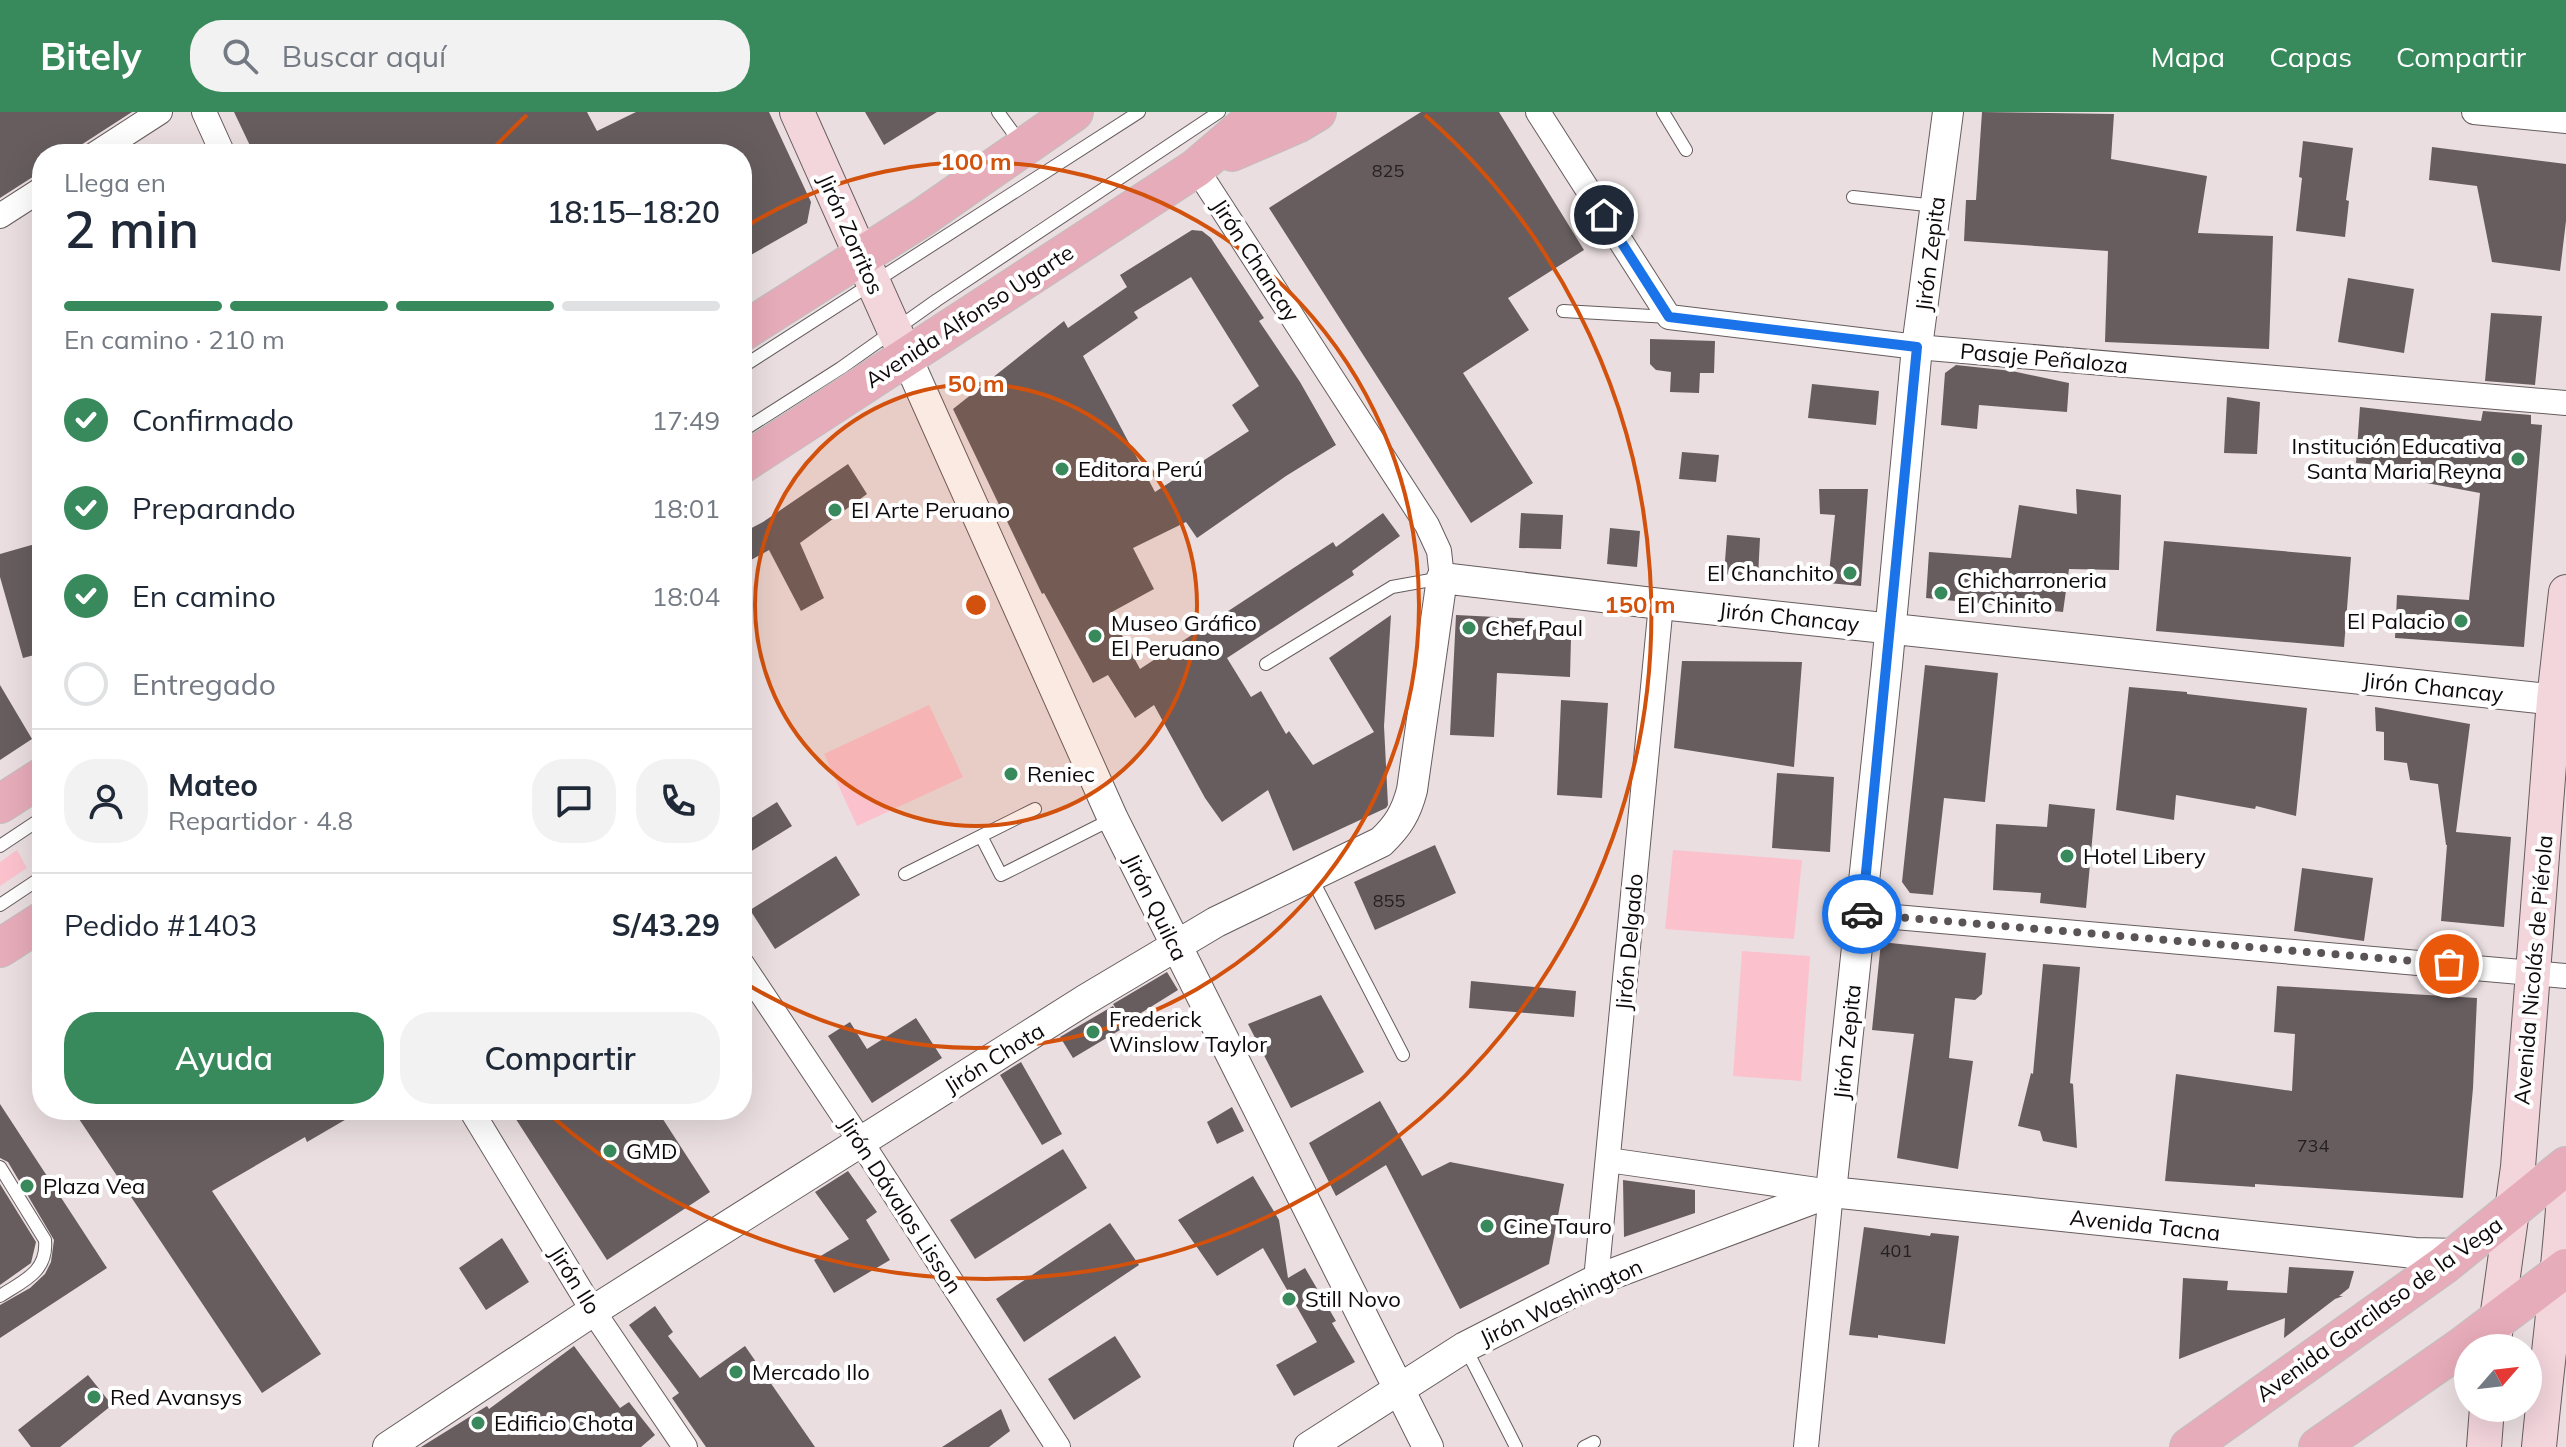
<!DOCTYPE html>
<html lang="es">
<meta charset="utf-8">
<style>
:root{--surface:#fff;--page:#f2f2f3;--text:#1f2937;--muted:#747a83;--line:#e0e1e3;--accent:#388a5c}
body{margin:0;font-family:Mulish,sans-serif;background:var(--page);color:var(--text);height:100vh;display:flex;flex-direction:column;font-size:30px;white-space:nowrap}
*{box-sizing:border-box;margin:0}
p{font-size:26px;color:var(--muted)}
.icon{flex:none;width:44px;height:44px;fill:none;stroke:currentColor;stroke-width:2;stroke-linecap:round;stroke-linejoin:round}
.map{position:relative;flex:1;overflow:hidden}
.drawer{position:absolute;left:32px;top:32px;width:720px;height:976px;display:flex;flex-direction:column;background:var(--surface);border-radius:32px;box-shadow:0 8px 32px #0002}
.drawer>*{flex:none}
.needle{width:52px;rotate:62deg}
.buttons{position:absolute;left:2454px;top:1222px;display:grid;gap:16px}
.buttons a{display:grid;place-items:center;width:88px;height:88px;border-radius:50%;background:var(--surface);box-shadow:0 8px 32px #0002;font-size:40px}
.pin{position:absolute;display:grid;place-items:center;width:68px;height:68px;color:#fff;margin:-34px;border:4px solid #fff;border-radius:50%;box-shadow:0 2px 8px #0007}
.courier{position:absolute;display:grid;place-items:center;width:80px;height:80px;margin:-40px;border:6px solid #1a73e8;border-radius:50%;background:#fff;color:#222;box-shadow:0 2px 10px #0007}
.summary em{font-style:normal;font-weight:600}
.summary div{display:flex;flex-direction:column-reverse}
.summary{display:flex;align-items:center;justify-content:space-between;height:136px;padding:0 32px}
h1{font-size:52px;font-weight:600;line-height:60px}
.bar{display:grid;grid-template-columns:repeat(4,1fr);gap:12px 8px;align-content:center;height:96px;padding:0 32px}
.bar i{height:10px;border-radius:6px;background:var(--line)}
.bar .current{background:var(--accent)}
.bar p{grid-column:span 4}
.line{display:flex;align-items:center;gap:20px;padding:0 32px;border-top:2px solid var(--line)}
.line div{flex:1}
.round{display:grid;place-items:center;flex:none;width:84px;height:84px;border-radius:32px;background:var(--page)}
ol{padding:0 32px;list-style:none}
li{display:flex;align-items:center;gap:24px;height:88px}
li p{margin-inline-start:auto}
li .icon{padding:8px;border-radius:50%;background:var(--accent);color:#fff;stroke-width:4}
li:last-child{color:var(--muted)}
li i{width:44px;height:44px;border:4px solid var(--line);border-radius:50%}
.primary-button{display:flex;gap:16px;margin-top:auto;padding:16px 32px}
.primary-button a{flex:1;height:92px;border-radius:32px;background:var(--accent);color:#fff;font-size:32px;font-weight:600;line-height:92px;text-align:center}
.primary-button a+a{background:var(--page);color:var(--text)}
header{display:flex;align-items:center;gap:48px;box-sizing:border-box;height:112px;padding:0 40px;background:var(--accent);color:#fff}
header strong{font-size:38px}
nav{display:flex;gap:44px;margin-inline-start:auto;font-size:28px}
.search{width:560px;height:72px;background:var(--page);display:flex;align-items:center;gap:20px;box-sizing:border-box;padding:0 28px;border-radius:32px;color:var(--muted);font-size:30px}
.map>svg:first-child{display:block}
.green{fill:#fbc2cd}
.building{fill:#675d5f;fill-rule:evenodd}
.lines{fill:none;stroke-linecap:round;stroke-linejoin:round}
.service-casing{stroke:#665c5d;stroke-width:14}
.minor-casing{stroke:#665c5d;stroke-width:26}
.tertiary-casing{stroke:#665c5d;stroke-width:32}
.secondary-casing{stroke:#665c5d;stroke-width:36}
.primary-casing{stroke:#c0bfc0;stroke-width:40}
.service{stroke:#fff;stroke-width:12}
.minor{stroke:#fff;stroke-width:24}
.tertiary{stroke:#fff;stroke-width:30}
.secondary{stroke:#f3d5dc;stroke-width:34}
.primary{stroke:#e7acb9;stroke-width:38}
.done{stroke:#5b5456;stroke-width:8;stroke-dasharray:0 14.4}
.route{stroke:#1a73e8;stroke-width:10}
.ring{fill:none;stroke:#d2510c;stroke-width:4}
.poi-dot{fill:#388a5c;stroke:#fff;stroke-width:3}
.labels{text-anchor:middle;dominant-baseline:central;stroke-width:8;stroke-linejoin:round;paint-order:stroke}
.number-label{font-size:18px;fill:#241f20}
.street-label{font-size:22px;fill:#0e0a0b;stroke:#fff}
.poi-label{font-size:22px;fill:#0e0a0b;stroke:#fff;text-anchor:start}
.centre{fill:#d2510c;stroke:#fff;stroke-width:4}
.ring-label{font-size:24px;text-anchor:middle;font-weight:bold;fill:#d2510c;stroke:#fff;stroke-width:8;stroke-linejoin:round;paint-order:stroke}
</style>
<header>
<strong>Bitely</strong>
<div class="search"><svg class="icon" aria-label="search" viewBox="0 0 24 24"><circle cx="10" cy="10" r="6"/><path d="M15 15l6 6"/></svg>Buscar aquí</div>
<nav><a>Mapa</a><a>Capas</a><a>Compartir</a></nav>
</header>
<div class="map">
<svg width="2566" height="1335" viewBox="0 0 2566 1335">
<rect width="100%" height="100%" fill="#eadee0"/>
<path class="green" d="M 929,593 L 963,665 L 857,714 L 824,642 Z
M 17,738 L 27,756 L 0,774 L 0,750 Z
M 1673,738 L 1802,748 L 1794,827 L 1665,817 Z
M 1742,839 L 1810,844 L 1801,969 L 1733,964 Z"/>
<path class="building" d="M 0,0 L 132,0 L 67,42 L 42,42 L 42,59 L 0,86 Z
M 234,0 L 587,0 L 597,19 L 636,0 L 769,0 L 811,90 L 807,111 L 742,148 L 742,42 L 254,42 Z
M 865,0 L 937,0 L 884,33 Z
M 1421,0 L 1499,0 L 1584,138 L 1508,186 L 1529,218 L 1463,261 L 1533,371 L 1471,411 L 1269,96 Z
M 1982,0 L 2114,2 L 2111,47 L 2207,64 L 2198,121 L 2273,124 L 2269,237 L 2105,230 L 2108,139 L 1964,129 L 1966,88 L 1976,88 Z
M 2303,29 L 2353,36 L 2346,88 L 2349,89 L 2345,125 L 2296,119 L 2302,66 L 2299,65 Z
M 2432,35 L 2566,52 L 2566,109 L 2560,159 L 2492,150 L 2477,74 L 2429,68 Z
M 1192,118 L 1202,119 L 1211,126 L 1264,206 L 1259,209 L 1300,270 L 1336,333 L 1286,364 L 1197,426 L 1186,410 L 1133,436 L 1154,477 L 1110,501 L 1140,557 L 1333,430 L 1336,435 L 1383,401 L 1400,424 L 1352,459 L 1354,463 L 1227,546 L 1251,585 L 1261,579 L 1286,622 L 1289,619 L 1313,653 L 1374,620 L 1329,546 L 1391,503 L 1384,614 L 1388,693 L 1386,696 L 1293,739 L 1268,678 L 1222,710 L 1205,686 L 1154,593 L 1135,606 L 1108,563 L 1093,571 L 1044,481 L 1042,482 L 953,297 L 1064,209 L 1068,216 L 1127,175 L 1120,163 ZM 1191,165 L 1259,274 L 1232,293 L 1249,319 L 1155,380 L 1083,244 L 1138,206 L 1134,200 Z
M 2348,166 L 2414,177 L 2404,241 L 2338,230 Z
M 2491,201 L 2542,204 L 2535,273 L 2485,269 Z
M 1650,227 L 1715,229 L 1714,261 L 1700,261 L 1699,281 L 1670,280 L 1671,260 L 1656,258 L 1650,252 Z
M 1956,253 L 2012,259 L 2069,271 L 2067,300 L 1979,293 L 1977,317 L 1941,313 L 1945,261 Z
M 1812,272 L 1879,279 L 1876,313 L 1808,306 Z
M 2227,285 L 2260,290 L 2257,342 L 2224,341 Z
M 2360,295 L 2481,309 L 2483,299 L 2531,303 L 2531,312 L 2542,313 L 2524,535 L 2395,526 L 2397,483 L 2469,488 L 2480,381 L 2416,369 L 2416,356 L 2356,351 Z
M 1682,340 L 1719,343 L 1716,370 L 1679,367 Z
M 848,352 L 867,382 L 800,431 L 824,486 L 801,499 L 769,438 L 742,453 L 742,421 L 763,410 Z
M 1819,377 L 1868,377 L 1861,474 L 1828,471 L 1835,403 L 1820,402 Z
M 2076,377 L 2121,383 L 2119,458 L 2069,457 L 2063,500 L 1926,486 L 1929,440 L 2011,446 L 2019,393 L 2077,402 Z
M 1521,401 L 1563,403 L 1561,437 L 1519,436 Z
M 1610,416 L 1640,419 L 1637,455 L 1607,452 Z
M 1727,423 L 1760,426 L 1758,465 L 1724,462 Z
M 2164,429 L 2351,445 L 2344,535 L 2156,519 Z
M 42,430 L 42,541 L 23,546 L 0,465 L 0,442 Z
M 1456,503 L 1553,508 L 1571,526 L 1570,565 L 1497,561 L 1494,625 L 1450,623 Z
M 1682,549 L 1802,550 L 1794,655 L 1674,636 Z
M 1925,553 L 1998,561 L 1985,690 L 1944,686 L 1933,783 L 1910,781 L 1902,770 Z
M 0,573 L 32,627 L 0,648 Z
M 2129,575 L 2187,580 L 2187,582 L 2307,596 L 2296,704 L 2256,694 L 2255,697 L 2176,683 L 2174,708 L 2116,698 Z
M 1561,588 L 1608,591 L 1602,686 L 1557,683 Z
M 2375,595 L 2470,612 L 2456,720 L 2511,725 L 2504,815 L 2441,809 L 2447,733 L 2446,733 L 2438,672 L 2410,668 L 2407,651 L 2384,648 L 2384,620 L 2376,619 Z
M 1777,661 L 1834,665 L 1830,740 L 1772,736 Z
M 777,690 L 792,714 L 742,745 L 742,712 Z
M 2049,692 L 2095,697 L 2086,796 L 2040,791 L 2041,781 L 1993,778 L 1996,712 L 2047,715 Z
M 1435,733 L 1456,781 L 1375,818 L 1354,770 Z
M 836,744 L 860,783 L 775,837 L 750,798 Z
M 2302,756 L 2373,766 L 2364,829 L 2294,819 Z
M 1881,830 L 1986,841 L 1982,882 L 1975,888 L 1955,886 L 1949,946 L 1973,949 L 1958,1057 L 1897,1046 L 1914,922 L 1872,918 Z
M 2043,852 L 2080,855 L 2070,971 L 2073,972 L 2077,1036 L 2043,1029 L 2040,1019 L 2018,1014 L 2031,961 L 2033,962 Z
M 1167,860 L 1178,878 L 1125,911 L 1113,892 Z
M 1471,869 L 1576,879 L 1574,905 L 1469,896 Z
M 2277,874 L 2477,886 L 2473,976 L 2463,1086 L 2255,1072 L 2255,1075 L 2165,1069 L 2176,962 L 2292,979 L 2295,922 L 2274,920 Z
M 1321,883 L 1364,960 L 1291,996 L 1248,912 Z
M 1113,894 L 1125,915 L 1073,946 L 1060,925 Z
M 916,906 L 942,946 L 872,991 L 828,924 L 850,910 L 867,937 Z
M 1021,950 L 1062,1022 L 1042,1033 L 1000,963 Z
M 1380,989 L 1422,1064 L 1450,1050 L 1564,1072 L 1549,1152 L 1460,1197 L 1386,1053 L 1336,1084 L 1309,1031 Z
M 0,992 L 107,1156 L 0,1226 L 0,1193 L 30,1176 L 45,1162 L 51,1150 L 54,1128 L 8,1050 L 0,1046 Z
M 1232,995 L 1244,1019 L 1217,1032 L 1207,1010 Z
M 73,998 L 362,998 L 307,1030 L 305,1025 L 212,1079 L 321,1242 L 262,1281 Z
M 510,998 L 657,998 L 710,1080 L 607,1148 Z
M 1063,1037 L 1087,1076 L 975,1147 L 950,1108 Z
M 848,1059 L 877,1100 L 866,1108 L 890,1148 L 834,1181 L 814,1148 L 849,1127 L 815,1080 Z
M 1253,1064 L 1279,1108 L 1288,1166 L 1305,1156 L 1336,1209 L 1332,1211 L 1355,1250 L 1294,1284 L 1276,1253 L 1317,1230 L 1263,1136 L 1217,1164 L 1178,1108 Z
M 1623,1068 L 1695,1078 L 1695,1101 L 1624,1125 Z
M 0,1072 L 36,1130 L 31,1151 L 0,1173 Z
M 1110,1111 L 1139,1153 L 1024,1230 L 996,1187 Z
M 1864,1115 L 1930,1124 L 1931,1121 L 1959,1124 L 1945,1232 L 1878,1223 L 1878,1226 L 1849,1223 Z
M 502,1126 L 529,1170 L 486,1198 L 459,1156 Z
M 2289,1155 L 2354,1159 L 2349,1176 L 2339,1184 L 2343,1184 L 2335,1187 L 2284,1226 L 2285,1206 L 2179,1247 L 2183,1166 L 2228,1169 L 2227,1178 L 2287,1181 Z
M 655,1194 L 673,1220 L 668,1224 L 700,1266 L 745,1234 L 815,1335 L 706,1335 L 672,1286 L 679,1281 L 629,1213 Z
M 1115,1224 L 1141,1265 L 1074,1308 L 1048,1267 Z
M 574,1234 L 620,1296 L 629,1290 L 655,1323 L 641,1335 L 421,1335 L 487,1294 L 489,1297 Z
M 88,1263 L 112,1293 L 60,1335 L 31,1335 L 18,1318 Z
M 1001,1297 L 1010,1319 L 989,1335 L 942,1335 Z"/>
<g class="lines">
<g class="service-casing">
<path id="service" d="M 998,0 L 1022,33
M 1663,0 L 1686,38
M 1853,85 L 1936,94
M 1563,199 L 1669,205
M 742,255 L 1139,0
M 742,319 L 841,256 L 937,188 L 1219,0
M 1266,552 L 1392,475 L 1442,466
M 981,724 L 1001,763 L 1112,707
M 0,734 L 42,706
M 905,762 L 1035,697
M 1311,765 L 1403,943
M 0,793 L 42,765
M 0,1055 L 45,1128 C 48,1160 23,1169 0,1184
M 1465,1235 L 1516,1335
M 1584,1335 L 1594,1330"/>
</g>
<g class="minor-casing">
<path id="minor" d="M 204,0 L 223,42
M 1538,0 L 1669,205 L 1917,235 L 2566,291
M 2474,0 L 2566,9
M 95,42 L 160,0
M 1196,56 L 1427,413 L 1439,439 L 1442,466
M 0,104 L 42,77
M 1861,802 L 2566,864
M 742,852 L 861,1030 L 1058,1335
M 471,998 L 593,1199 L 685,1335
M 1608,1048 L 1831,1080 L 1806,1335
M 1596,1168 L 1661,492"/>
</g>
<g class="tertiary-casing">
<path id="tertiary" d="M 906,244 L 1113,707 L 1428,1335
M 1831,1080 L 1887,553 L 1917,235 L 1948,0
M 388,1335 L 593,1199 L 1085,888 L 1216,810 L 1381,730 C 1398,714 1406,701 1412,678 L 1442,466 L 1661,492 L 2566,589
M 1309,1335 L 1465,1235 L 1596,1168 L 1831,1080 L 2415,1141 L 2459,1142"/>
</g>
<g class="secondary-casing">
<path id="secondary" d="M 797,0 L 906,244
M 2493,1236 L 2518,1055 L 2554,588 L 2566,480
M 2484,1335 L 2487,1296
M 2539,1335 C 2548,1241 2561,1148 2566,1054"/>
</g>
<g class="primary-casing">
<path id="primary" d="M 1232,40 L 1297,12 L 1317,0
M 742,220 L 923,105 L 1074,0
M 742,352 L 1196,56 L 1261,0
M 0,692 L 42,665
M 0,836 L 42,809
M 2189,1335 L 2444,1153 L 2566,1054
M 2318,1335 L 2460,1236 L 2566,1156"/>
</g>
<use href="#service" class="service"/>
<use href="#minor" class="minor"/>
<use href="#tertiary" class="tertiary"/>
<use href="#secondary" class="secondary"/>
<use href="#primary" class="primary"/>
</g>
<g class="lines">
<path class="done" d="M 1862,802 L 2449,852"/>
<path class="route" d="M 1604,103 L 1669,205 L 1917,235 L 1862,802"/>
</g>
<circle cx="976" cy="493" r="221" fill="#d2510c" fill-opacity=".12"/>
<g class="ring">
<circle cx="976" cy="493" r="221"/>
<path d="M745 115A443 443 0 1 1 745 871"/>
<path d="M490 40A664 664 0 0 1 527 3M1425 3A664 664 0 0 1 549 1002"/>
</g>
<g class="poi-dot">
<circle cx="2518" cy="347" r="8"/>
<circle cx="1062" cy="357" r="8"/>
<circle cx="835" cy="398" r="8"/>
<circle cx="1850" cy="461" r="8"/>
<circle cx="1941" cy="481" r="8"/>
<circle cx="2461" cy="509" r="8"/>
<circle cx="1469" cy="516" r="8"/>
<circle cx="1095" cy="524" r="8"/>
<circle cx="1011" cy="662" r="8"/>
<circle cx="2067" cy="744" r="8"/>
<circle cx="1093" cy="920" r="8"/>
<circle cx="610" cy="1039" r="8"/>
<circle cx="27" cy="1074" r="8"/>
<circle cx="1487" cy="1114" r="8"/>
<circle cx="1289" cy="1187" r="8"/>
<circle cx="736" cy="1260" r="8"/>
<circle cx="94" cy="1285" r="8"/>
<circle cx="478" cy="1311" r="8"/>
</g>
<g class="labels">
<g class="number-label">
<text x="1388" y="58">825</text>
<text x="1389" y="788">855</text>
<text x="2313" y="1033">734</text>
<text x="1896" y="1138">401</text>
</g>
<g class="street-label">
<text transform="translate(851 122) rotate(66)">Jirón Zorritos</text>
<text transform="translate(1930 142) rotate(-83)">Jirón Zepita</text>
<text transform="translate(1256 148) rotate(57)">Jirón Chancay</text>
<text transform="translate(969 204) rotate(-33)">Avenida Alfonso Ugarte</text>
<text transform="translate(2044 246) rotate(5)">Pasaje Peñaloza</text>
<text transform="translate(1789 505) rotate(6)">Jirón Chancay</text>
<text transform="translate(2433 575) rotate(6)">Jirón Chancay</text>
<text transform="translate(1156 795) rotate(64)">Jirón Quilca</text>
<text transform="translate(1629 830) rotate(-85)">Jirón Delgado</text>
<text transform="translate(2533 858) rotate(-85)">Avenida Nicolás de Piérola</text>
<text transform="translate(1847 930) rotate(-84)">Jirón Zepita</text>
<text transform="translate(994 946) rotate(-32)">Jirón Chota</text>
<text transform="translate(901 1093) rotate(57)">Jirón Dávalos Lisson</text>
<text transform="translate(2145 1113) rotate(6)">Avenida Tacna</text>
<text transform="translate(575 1168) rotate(58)">Jirón Ilo</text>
<text transform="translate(1561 1190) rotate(-25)">Jirón Washington</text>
<text transform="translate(2379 1197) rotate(-36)">Avenida Garcilaso de la Vega</text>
</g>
<g class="poi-label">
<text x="2502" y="334" text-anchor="end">Institución Educativa<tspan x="2502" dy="25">Santa Maria Reyna</tspan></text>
<text x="1078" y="357">Editora Perú</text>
<text x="851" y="398">El Arte Peruano</text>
<text x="1834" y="461" text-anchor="end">El Chanchito</text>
<text x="1957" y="468">Chicharroneria<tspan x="1957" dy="25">El Chinito</tspan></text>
<text x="2445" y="509" text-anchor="end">El Palacio</text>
<text x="1111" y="511">Museo Gráfico<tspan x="1111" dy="25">El Peruano</tspan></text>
<text x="1485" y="516">Chef Paul</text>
<text x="1027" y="662">Reniec</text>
<text x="2083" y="744">Hotel Libery</text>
<text x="1109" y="907">Frederick<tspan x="1109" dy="25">Winslow Taylor</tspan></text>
<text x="626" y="1039">GMD</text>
<text x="43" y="1074">Plaza Vea</text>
<text x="1503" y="1114">Cine Tauro</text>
<text x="1305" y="1187">Still Novo</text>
<text x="752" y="1260">Mercado Ilo</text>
<text x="110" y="1285">Red Avansys</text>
<text x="494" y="1311">Edificio Chota</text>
</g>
</g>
<circle cx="976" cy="493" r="12" class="centre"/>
<g class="ring-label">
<text x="976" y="58">100 m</text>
<text x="976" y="280">50 m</text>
<text x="1640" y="501">150 m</text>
</g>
</svg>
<div class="buttons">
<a><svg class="needle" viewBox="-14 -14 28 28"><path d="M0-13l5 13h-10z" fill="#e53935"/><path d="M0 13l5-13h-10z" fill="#747a83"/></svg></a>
</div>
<div class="pin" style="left:2449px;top:852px;background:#ea580c"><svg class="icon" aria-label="bag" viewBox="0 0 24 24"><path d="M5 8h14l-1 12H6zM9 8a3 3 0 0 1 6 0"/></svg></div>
<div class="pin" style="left:1604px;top:103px;background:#1f2937"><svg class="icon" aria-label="home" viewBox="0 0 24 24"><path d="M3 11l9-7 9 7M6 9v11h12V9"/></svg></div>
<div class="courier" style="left:1862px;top:802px"><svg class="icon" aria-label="car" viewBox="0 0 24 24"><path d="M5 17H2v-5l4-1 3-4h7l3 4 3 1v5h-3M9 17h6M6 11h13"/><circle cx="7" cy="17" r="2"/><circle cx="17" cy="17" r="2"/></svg></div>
<section class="drawer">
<div class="summary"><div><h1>2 min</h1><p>Llega en</p></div><em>18:15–18:20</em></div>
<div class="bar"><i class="current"></i><i class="current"></i><i class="current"></i><i></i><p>En camino · 210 m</p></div>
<ol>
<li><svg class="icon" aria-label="check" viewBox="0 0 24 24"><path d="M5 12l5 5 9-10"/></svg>Confirmado<p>17:49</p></li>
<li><svg class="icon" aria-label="check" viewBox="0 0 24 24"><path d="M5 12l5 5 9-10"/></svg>Preparando<p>18:01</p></li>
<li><svg class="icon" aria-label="check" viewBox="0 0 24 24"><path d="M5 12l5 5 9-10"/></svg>En camino<p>18:04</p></li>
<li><i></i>Entregado</li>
</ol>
<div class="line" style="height:144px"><a class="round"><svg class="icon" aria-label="person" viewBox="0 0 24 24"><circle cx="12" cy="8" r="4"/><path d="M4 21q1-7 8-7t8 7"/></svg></a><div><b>Mateo</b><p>Repartidor · 4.8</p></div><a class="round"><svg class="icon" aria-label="chat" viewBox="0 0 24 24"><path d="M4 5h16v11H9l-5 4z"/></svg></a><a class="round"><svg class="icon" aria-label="phone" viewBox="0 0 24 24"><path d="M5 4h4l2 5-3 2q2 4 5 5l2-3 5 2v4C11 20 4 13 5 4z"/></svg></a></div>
<div class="line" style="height:104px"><div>Pedido #1403</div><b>S/43.29</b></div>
<div class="primary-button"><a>Ayuda</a><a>Compartir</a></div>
</section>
</div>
